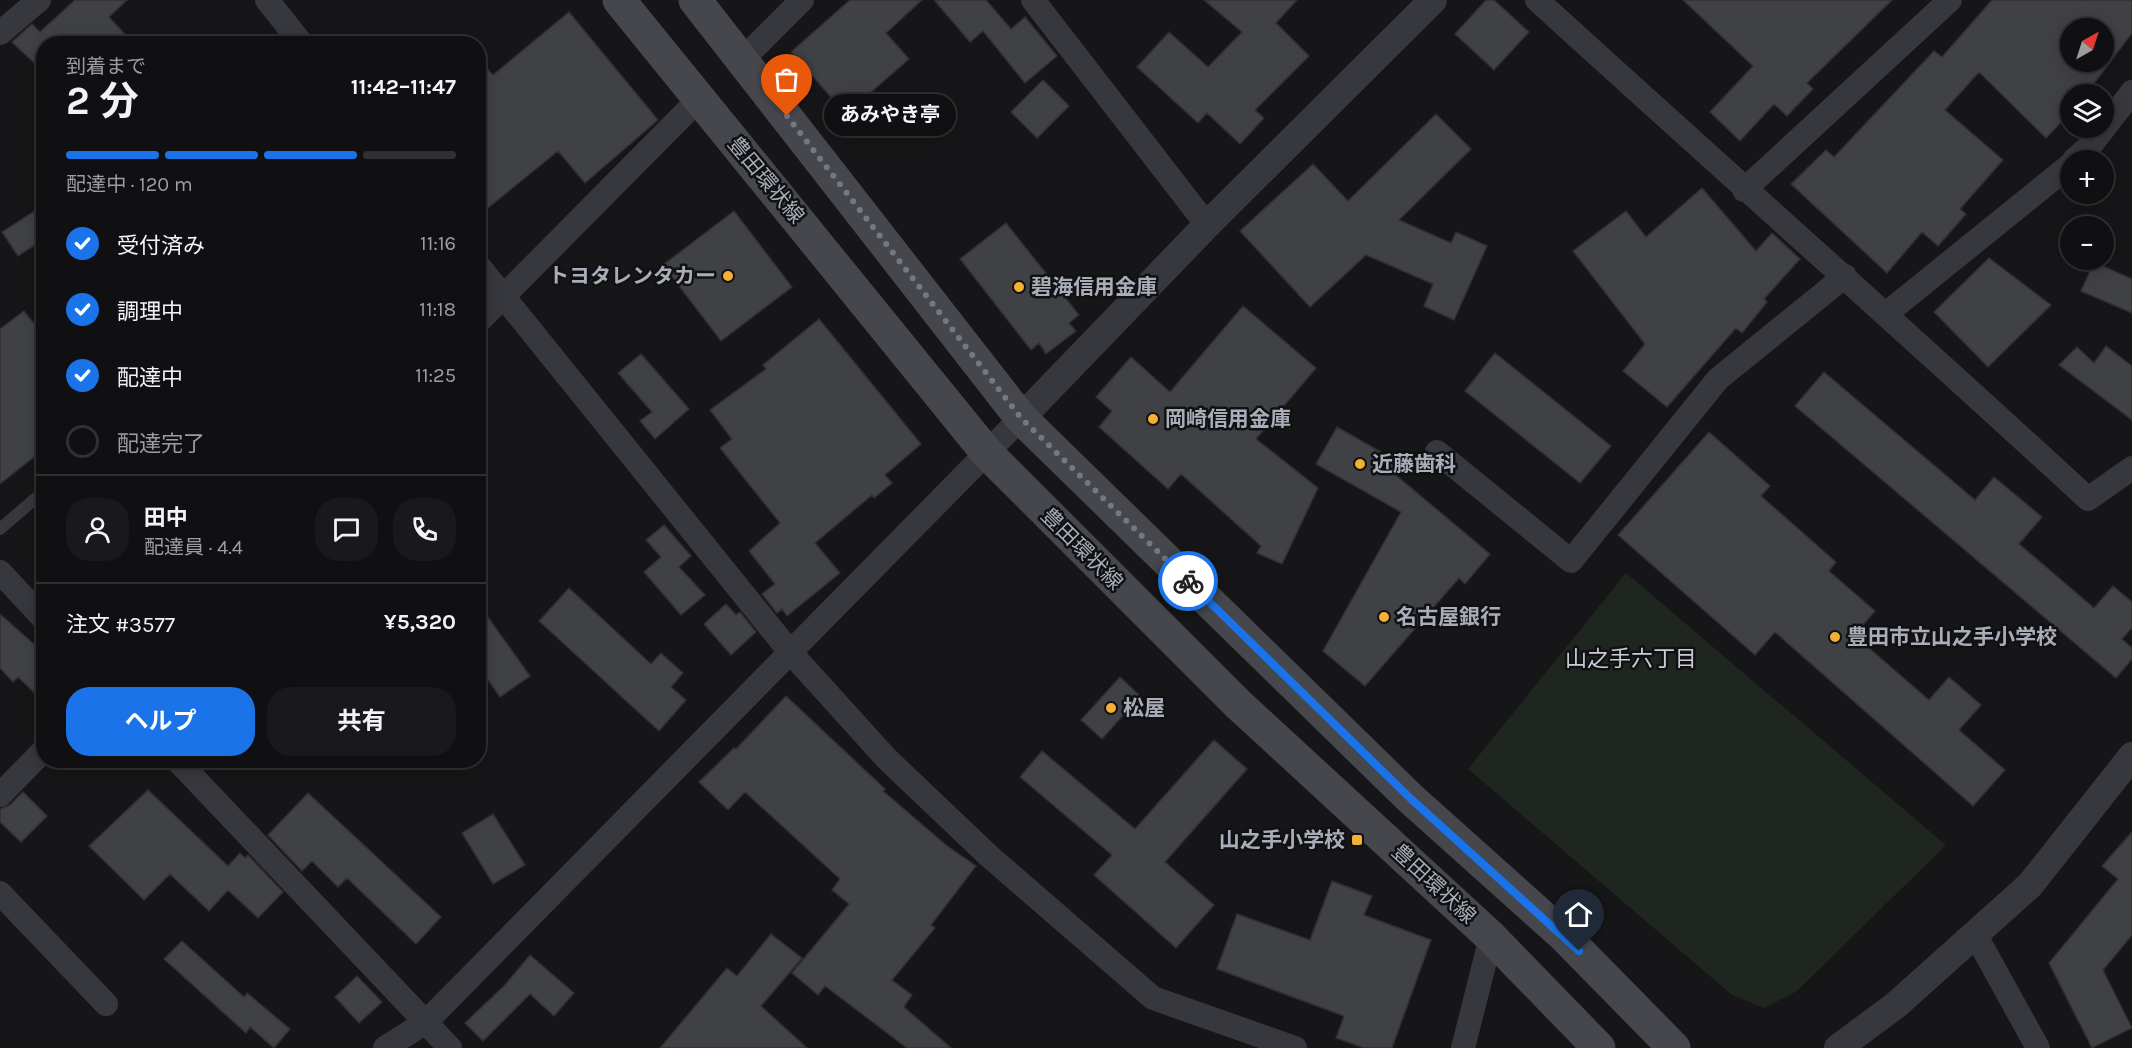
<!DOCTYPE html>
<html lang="ja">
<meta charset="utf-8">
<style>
:root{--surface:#101012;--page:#19191b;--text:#f1f3f6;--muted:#9c9d9f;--line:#303032;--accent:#1a73e8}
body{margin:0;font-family:Karla,"Noto Sans JP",sans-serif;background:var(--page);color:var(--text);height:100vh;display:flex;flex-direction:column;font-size:22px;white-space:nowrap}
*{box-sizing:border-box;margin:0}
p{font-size:20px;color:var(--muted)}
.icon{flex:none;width:33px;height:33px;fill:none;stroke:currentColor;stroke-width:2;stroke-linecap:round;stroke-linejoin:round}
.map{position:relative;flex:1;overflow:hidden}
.sheet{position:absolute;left:36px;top:36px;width:450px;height:732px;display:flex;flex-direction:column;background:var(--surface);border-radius:24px;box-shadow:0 3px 15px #0003,0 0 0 2px var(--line)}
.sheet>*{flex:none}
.needle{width:39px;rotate:39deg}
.buttons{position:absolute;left:2060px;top:18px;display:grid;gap:12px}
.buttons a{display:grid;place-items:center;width:54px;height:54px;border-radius:50%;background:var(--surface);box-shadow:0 3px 15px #0003,0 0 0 2px var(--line);font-size:30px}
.pin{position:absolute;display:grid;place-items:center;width:51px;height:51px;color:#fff;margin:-62px -26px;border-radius:50% 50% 50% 0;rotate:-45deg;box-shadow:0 0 6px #0007}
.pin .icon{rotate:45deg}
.courier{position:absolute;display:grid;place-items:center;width:60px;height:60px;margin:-30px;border:4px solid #1a73e8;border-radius:50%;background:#fff;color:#222;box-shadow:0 2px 8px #0007}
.bubble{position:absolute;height:42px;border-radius:21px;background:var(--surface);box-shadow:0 3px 15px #0003,0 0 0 2px var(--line);font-size:20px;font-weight:700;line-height:42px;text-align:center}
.summary em{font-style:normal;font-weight:700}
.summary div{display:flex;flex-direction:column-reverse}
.summary{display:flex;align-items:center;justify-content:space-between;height:102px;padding:0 30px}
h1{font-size:39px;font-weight:700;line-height:45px}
.bar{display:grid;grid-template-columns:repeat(4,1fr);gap:9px 6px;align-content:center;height:72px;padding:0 30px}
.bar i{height:8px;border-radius:4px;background:var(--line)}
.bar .selected{background:var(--accent)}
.bar p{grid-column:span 4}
.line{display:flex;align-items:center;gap:15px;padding:0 30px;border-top:2px solid var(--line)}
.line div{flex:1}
.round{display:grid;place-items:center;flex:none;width:63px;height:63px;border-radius:24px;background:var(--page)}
ol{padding:0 30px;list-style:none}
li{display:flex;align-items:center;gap:18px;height:66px}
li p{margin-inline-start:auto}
li .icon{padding:6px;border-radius:50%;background:var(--accent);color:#fff;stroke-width:4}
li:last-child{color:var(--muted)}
li i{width:33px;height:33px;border:3px solid var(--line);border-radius:50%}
.cta{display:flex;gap:12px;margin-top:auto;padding:12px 30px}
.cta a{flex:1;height:69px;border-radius:24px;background:var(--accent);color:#fff;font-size:24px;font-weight:700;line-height:69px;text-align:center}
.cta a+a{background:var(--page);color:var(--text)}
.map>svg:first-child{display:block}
.green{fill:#1e261f}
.building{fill:#404145;stroke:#303034;stroke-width:1.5;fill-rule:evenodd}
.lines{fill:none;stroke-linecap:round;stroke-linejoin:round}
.service{stroke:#37383d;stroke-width:12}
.minor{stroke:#37383d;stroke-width:24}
.tertiary{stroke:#37383d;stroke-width:28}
.secondary{stroke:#45474d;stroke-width:33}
.done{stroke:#757880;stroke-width:6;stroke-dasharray:0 10.8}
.route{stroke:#1a73e8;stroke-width:8}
.poi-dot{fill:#f2b134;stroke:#111113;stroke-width:2}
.labels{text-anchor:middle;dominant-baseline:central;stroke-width:5;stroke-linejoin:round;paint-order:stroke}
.street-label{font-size:21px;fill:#a8adb8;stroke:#111113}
.poi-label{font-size:21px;font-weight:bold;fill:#a8adb8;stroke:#111113;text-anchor:start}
.neighbourhood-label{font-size:22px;fill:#c9ccd4;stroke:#111113}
</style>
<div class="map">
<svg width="2132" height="1048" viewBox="0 0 2132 1048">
<rect width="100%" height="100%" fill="#161618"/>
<path class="green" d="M 1626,573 L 1946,845 L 1797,991 L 1764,1008 L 1732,995 L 1468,769 Z"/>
<path class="building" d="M 75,0 L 127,0 L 109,17 L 134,44 L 44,44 L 44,72 L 12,42 L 32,24 L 40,32 Z
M 850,0 L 922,0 L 886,33 L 909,59 L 846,114 L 791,52 Z
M 934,0 L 986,0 L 1011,29 L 1025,17 L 1057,56 L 1025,83 L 983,31 L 970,42 Z
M 1204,0 L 1297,0 L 1276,23 L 1309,56 L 1255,110 L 1264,118 L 1240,144 L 1207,113 L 1198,123 L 1137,67 L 1169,32 L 1208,67 L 1242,32 Z
M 1486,0 L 1494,0 L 1529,32 L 1494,70 L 1455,34 Z
M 1683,0 L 1892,0 L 1807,83 L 1813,89 L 1787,116 L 1774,104 L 1740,141 L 1710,112 L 1753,66 Z
M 1992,0 L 2132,0 L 2132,33 L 2086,94 L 2070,94 L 2070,113 L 2046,138 L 1979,72 L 1945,110 L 2003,160 L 1960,209 L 1966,214 L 1938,246 L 1922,232 L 1887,273 L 1791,184 L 1826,150 L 1834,157 L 1934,51 L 1942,57 ZM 2070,28 L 2103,28 L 2103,62 L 2070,62 Z
M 569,12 L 658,120 L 585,183 L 558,151 L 478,216 L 478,58 L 493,75 Z
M 1043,80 L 1069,106 L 1037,138 L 1011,112 Z
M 1436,114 L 1471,149 L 1399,220 L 1451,243 L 1456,232 L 1487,246 L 1454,320 L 1424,306 L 1433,284 L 1366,255 L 1310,307 L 1240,231 L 1313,164 L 1348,201 Z
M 1702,188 L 1756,251 L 1772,233 L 1800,259 L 1764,299 L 1767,302 L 1742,333 L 1736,328 L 1667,407 L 1623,371 L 1645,344 L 1573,251 L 1626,211 L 1646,237 Z
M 44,205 L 44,239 L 18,256 L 2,232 Z
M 734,211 L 792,287 L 721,341 L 663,265 Z
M 1006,223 L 1079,315 L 1069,323 L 1076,331 L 1046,354 L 1039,343 L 1031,350 L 960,259 Z
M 1989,258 L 2051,305 L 1988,367 L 1934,312 Z
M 2094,262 L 2132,279 L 2132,313 L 2081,291 Z
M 1243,306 L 1316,368 L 1256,439 L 1318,488 L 1282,564 L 1257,553 L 1261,546 L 1181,474 L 1168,489 L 1099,427 L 1112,411 L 1096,397 L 1131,357 L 1170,392 Z
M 24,311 L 44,336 L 44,449 L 0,484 L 0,329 Z
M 819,319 L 921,444 L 885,475 L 892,483 L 874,498 L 872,495 L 815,543 L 840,573 L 787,616 L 782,609 L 777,613 L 762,594 L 775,584 L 749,551 L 780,523 L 720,448 L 732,439 L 710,410 L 766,369 L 763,365 Z
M 2106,346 L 2132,366 L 2132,420 L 2059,365 L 2077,347 L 2094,363 Z
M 1495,353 L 1611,446 L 1580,483 L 1465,391 Z
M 641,354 L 689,409 L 655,439 L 640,421 L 652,412 L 618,373 Z
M 1824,372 L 1975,500 L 1994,477 L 2042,517 L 2019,544 L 2094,608 L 2113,586 L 2132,602 L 2132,628 L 2122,639 L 2132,648 L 2132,659 L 2116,678 L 1795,406 Z
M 1337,427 L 1404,465 L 1397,476 L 1490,554 L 1465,584 L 1459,578 L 1365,686 L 1323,651 L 1401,512 L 1316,464 Z
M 1709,432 L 1770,486 L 1761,496 L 1836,562 L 1829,571 L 1875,611 L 1854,635 L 1929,700 L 1949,677 L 1981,705 L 1959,730 L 2005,770 L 1973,806 L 1775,632 L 1755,655 L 1618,535 Z
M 664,525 L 691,556 L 679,567 L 705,595 L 681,615 L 644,572 L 661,557 L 646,540 Z
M 569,588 L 651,664 L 661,653 L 683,673 L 671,687 L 686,700 L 659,731 L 539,621 Z
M 478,603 L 530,676 L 500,697 L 478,666 Z
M 726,604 L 736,615 L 740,612 L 756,632 L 731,655 L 704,624 Z
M 0,614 L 44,653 L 44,702 L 18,677 L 13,682 L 0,668 Z
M 1120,677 L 1140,696 L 1102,739 L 1081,720 Z
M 786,696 L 885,789 L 883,791 L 946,845 L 976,866 L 931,925 L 935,928 L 892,980 L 912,995 L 904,1007 L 951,1048 L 907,1048 L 825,986 L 818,995 L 792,973 L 849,904 L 832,890 L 840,879 L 745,792 L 728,810 L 699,782 L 734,748 L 736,749 Z
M 1214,740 L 1247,769 L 1165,862 L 1214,905 L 1176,948 L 1094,875 L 1112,855 L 1020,777 L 1042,751 L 1135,829 Z
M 148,790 L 228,866 L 240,853 L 245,858 L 248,855 L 283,892 L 258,918 L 228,890 L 209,911 L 170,874 L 144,900 L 89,846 Z
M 23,792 L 47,816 L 21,842 L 0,822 L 0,809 L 10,805 Z
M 308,793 L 441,917 L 416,944 L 347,878 L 338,887 L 312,861 L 302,871 L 268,835 Z
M 493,814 L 525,865 L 493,884 L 462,833 Z
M 2132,832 L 2132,935 L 2103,970 L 2132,1028 L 2092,1048 L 2049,963 L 2118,879 L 2102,866 Z
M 1332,881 L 1372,896 L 1364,915 L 1431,940 L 1392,1048 L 1364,1048 L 1336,1038 L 1344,1016 L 1217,969 L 1237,914 L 1310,940 Z
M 771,934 L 802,958 L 761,1006 L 807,1048 L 660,1048 L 727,968 L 737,976 Z
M 182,941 L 244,997 L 247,993 L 290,1029 L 274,1048 L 250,1027 L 246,1033 L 164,959 Z
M 530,955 L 574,993 L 554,1016 L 530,994 L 483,1041 L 465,1023 L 505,985 Z
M 357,976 L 382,1002 L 359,1023 L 335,997 Z"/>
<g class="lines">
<path class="service" d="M 0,529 L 44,491"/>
<path class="minor" d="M 267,0 L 302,44
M 1033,0 L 1207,225
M 1537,0 C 1720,167 1906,331 2088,499 L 2132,468
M 0,33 L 39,0
M 743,59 L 802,0
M 2074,160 L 2091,145 L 2132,92
M 1744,190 L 1950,0
M 478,265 L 791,653 L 887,759 L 989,856 L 1153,998 L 1295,1048
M 1887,313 L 2070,165
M 478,322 L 699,99
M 1437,452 L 1571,561 L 1718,379 L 1845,276
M 0,572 L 44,619
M 177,760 L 450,1048
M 0,795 L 44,750
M 0,893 L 106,1004
M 1975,934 L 2038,1048
M 385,1048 L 426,1022 L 1021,418
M 1463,1048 L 1491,937"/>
<path class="tertiary" d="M 1021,418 L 1207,225 L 1433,0
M 1838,1048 L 1896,1005 L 2030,885 L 2132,756"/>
<path class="secondary" d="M 619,0 L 987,453 L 1238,704 L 1491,937 L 1599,1048
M 695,0 L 1021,418 L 1410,798 L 1563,935 L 1674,1048"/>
</g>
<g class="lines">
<path class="done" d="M 787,116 L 1021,418 L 1188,581"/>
<path class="route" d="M 1188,581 L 1410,798 L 1579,951"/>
</g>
<g class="poi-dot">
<circle cx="728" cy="276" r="6"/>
<circle cx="1019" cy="287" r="6"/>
<circle cx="1153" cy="419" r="6"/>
<circle cx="1360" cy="464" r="6"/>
<circle cx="1384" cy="617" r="6"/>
<circle cx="1835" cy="637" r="6"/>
<circle cx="1111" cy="708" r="6"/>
<rect x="1351" y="834" width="12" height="12" rx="3"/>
</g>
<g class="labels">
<g class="street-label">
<text transform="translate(766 180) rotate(50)">豊田環状線</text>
<text transform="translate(1082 549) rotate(45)">豊田環状線</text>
<text transform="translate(1434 884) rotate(43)">豊田環状線</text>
</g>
<g class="poi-label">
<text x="716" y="276" text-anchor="end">トヨタレンタカー</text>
<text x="1031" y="287">碧海信用金庫</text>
<text x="1165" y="419">岡崎信用金庫</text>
<text x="1372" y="464">近藤歯科</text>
<text x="1396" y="617">名古屋銀行</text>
<text x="1847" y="637">豊田市立山之手小学校</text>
<text x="1123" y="708">松屋</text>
<text x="1345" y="840" text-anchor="end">山之手小学校</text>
</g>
<g class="neighbourhood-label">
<text x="1631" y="659">山之手六丁目</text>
</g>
</g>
</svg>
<div class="buttons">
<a><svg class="needle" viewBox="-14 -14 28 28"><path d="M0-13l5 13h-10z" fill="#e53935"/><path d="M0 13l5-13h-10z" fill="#9c9d9f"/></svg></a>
<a><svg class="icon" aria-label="layers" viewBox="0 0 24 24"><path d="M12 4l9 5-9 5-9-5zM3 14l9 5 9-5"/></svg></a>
<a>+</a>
<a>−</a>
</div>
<div class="pin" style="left:787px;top:116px;background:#ea580c"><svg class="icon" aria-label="bag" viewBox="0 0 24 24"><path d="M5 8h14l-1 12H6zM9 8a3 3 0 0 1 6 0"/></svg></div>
<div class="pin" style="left:1579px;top:951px;background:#1f2937"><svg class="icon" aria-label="home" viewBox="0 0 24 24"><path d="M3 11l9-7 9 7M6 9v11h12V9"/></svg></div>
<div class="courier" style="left:1188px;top:581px"><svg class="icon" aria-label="bike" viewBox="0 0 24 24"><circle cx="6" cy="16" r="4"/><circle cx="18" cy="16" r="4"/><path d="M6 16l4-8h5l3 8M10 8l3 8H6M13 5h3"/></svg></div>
<div class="bubble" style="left:824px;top:94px;width:132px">あみやき亭</div>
<section class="sheet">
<div class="summary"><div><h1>2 分</h1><p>到着まで</p></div><em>11:42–11:47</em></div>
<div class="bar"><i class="selected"></i><i class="selected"></i><i class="selected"></i><i></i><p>配達中 · 120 m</p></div>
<ol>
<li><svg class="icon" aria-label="check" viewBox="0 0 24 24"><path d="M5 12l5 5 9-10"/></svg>受付済み<p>11:16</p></li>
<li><svg class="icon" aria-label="check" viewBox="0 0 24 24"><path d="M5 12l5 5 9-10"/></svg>調理中<p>11:18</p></li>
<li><svg class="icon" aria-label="check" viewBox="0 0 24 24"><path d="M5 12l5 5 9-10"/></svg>配達中<p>11:25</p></li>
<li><i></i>配達完了</li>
</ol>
<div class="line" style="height:108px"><a class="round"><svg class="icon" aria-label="person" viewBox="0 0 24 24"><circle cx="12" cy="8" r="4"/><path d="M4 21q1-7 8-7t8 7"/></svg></a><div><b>田中</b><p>配達員 · 4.4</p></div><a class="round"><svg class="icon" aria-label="chat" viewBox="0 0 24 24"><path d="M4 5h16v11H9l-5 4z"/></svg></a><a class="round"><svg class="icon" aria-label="phone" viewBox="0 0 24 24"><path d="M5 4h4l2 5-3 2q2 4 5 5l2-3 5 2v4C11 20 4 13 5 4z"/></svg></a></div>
<div class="line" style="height:78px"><div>注文 #3577</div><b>¥5,320</b></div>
<div class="cta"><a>ヘルプ</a><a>共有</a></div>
</section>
</div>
